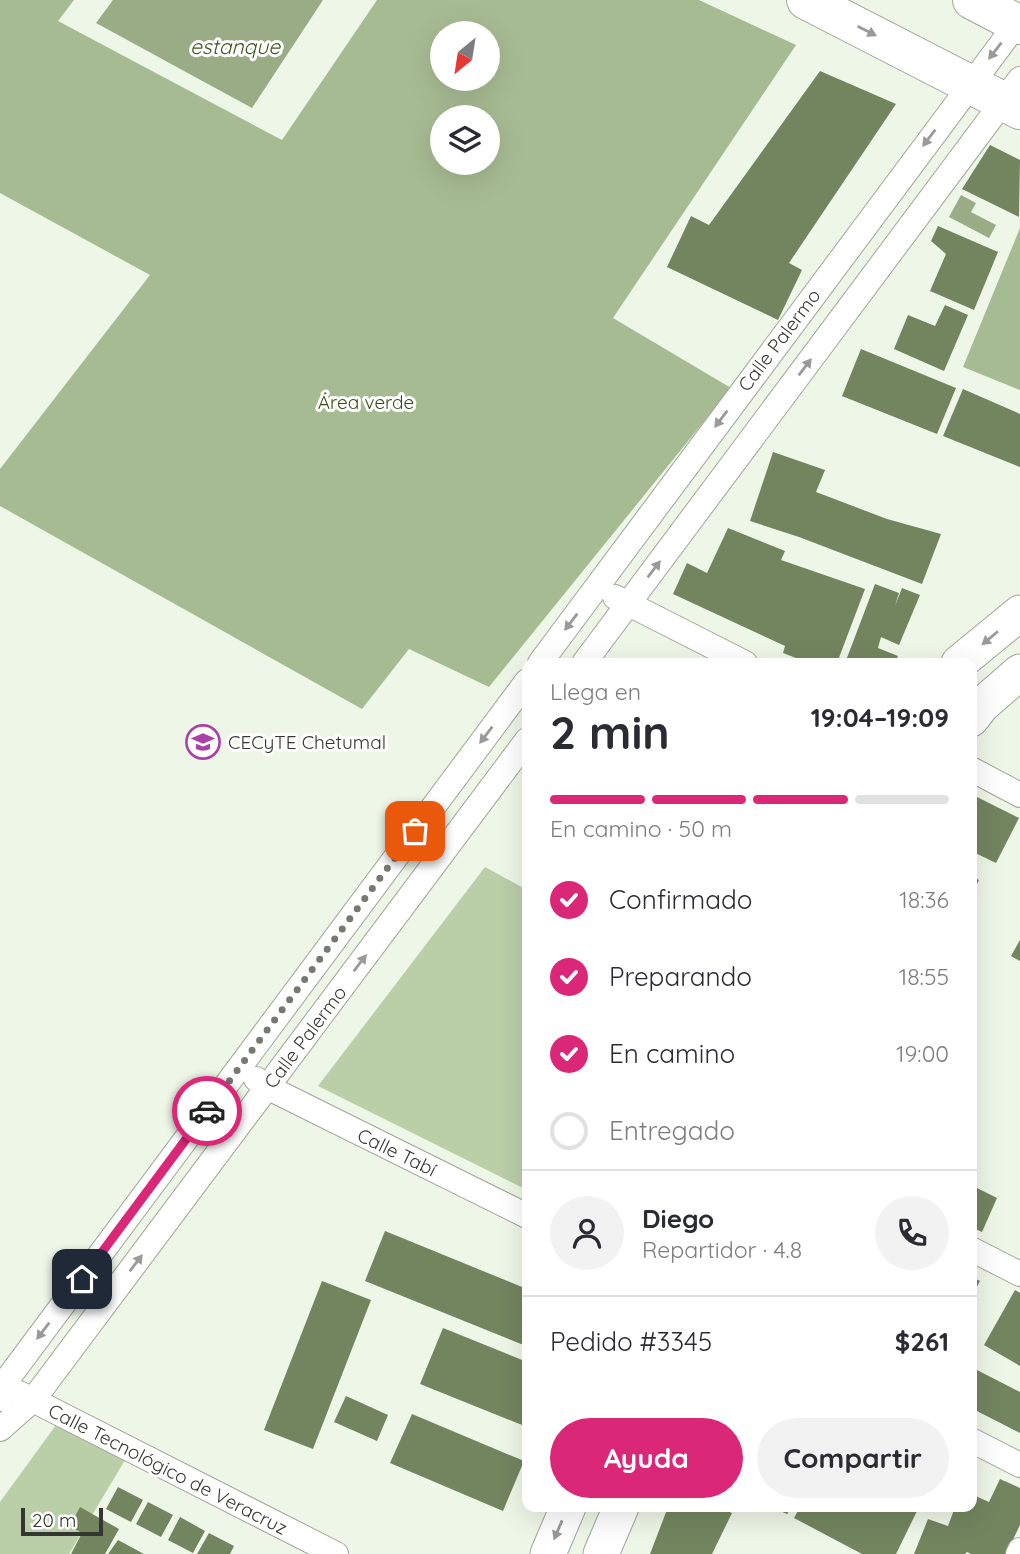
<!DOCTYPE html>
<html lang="es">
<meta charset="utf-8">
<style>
:root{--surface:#fff;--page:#f2f2f3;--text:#2b2b33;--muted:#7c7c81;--line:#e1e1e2;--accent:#db2777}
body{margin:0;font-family:Quicksand,sans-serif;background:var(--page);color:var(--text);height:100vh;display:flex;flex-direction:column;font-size:26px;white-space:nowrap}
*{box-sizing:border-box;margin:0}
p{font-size:23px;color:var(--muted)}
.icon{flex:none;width:38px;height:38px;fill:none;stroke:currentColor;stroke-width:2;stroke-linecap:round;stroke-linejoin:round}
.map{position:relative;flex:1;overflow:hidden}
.side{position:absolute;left:522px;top:658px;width:455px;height:854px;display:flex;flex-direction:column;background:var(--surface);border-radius:14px;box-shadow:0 7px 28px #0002}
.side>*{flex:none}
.needle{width:46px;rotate:210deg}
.tools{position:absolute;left:430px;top:21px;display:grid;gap:14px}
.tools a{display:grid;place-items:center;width:70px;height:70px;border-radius:50%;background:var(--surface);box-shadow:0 7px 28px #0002;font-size:35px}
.scale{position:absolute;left:21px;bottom:18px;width:82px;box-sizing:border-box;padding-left:7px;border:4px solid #343731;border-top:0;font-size:19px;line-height:24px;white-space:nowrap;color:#343731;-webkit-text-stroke:5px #fff;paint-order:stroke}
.pin{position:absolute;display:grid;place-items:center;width:60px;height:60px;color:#fff;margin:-30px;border-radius:14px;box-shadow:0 4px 10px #0006}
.courier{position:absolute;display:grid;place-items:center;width:70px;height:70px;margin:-35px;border:5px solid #db2777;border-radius:50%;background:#fff;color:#222;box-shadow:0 2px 9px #0007}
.head em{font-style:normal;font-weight:800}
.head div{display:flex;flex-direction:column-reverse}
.head{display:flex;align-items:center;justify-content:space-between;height:119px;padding:0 28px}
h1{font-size:46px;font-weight:800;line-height:52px}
.bar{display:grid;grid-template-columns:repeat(4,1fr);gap:10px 7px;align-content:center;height:84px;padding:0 28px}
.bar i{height:9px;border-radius:5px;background:var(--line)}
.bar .on{background:var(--accent)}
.bar p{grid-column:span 4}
.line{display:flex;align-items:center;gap:18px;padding:0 28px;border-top:2px solid var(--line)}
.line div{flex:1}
.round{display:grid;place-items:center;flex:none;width:74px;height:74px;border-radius:37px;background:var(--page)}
ol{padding:0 28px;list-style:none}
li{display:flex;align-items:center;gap:21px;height:77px}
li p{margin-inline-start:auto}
li .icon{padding:7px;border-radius:50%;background:var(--accent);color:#fff;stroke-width:4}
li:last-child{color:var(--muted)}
li i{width:38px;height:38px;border:4px solid var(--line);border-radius:50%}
.button{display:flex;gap:14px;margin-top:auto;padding:14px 28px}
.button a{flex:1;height:80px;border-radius:42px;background:var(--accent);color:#fff;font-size:28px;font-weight:800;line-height:80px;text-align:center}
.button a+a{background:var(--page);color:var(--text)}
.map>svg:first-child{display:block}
.green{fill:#bacea8}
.forest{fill:#a7bb93;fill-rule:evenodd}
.water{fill:#99ac86}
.building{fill:#72855f}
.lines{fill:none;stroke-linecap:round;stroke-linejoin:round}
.street-casing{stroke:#9fa698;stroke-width:26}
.secondary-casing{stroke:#9fa698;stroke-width:37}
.primary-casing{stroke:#9fa698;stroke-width:40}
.street{stroke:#fff;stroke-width:24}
.secondary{stroke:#fff;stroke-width:35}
.primary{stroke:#fff;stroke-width:38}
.oneway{fill:#9a9b98}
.done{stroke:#757a71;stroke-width:7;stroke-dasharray:0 12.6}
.route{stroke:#db2777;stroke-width:9}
.labels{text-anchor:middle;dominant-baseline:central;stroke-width:6;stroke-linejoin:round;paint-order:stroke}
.street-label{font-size:19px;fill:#343731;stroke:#fff}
.park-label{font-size:19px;fill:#354e14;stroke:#fff}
.poi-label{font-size:19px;fill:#343731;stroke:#fff;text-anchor:start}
.water-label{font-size:21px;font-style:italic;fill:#3e571e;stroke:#fff}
</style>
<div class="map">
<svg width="1020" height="1554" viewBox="0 0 1020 1554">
<rect width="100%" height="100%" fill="#eef6e7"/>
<path class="green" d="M 485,867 L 527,890 L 527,1190 L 318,1086 Z
M 56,1425 L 125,1460 L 69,1554 L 0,1554 L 0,1502 Z"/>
<path class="forest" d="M 0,0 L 74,0 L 58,21 L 282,140 L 377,0 L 699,0 L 796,45 L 613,318 L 731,388 L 489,687 L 409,649 L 362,709 L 0,506 L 0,469 L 150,275 L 0,193 ZM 443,33 L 488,33 L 488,79 L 443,79 ZM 443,117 L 488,117 L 488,163 L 443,163 Z
M 1020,228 L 1020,390 L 963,367 Z"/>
<path class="water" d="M 113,0 L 323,0 L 252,108 L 96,23 Z
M 961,195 L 976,203 L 971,212 L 996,225 L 989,238 L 949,217 Z"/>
<path class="building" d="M 820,71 L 896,104 L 789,263 L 802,270 L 778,320 L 667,267 L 691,216 L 709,225 Z
M 990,145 L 1020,160 L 1019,217 L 962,189 Z
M 938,226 L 998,252 L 974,310 L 930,291 L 946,254 L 931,241 Z
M 945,305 L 968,315 L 944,371 L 894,349 L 908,315 L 935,326 Z
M 861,349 L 956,388 L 937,434 L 842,396 Z
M 963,389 L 1020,414 L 1020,467 L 943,436 Z
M 773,452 L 825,470 L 816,492 L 887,519 L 941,534 L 922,584 L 799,537 L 750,521 Z
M 728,528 L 785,551 L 781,560 L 865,589 L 837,663 L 809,663 L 783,653 L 785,646 L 673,594 L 687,563 L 707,573 Z
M 875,584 L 899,593 L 895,606 L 902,588 L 920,595 L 899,645 L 881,637 L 878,648 L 898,656 L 895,663 L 845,663 Z
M 971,794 L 1019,818 L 996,863 L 971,851 Z
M 971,876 L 979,880 L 971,897 Z
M 1020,940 L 1020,961 L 1011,956 Z
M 971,1185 L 997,1198 L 982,1232 L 971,1227 Z
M 385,1231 L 527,1289 L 526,1346 L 365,1281 Z
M 971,1276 L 980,1281 L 971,1298 Z
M 322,1281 L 371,1300 L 313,1449 L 264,1430 Z
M 1015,1290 L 1020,1293 L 1020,1366 L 984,1345 Z
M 443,1328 L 527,1362 L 527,1427 L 420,1384 Z
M 971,1367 L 1020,1392 L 1020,1433 L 971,1408 Z
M 346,1396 L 388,1415 L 377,1441 L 334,1422 Z
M 412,1414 L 524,1461 L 503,1511 L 390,1463 Z
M 1000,1479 L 1020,1488 L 1020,1525 L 1006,1554 L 971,1554 L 967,1552 L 965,1554 L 914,1554 L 928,1519 L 948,1526 L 955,1507 L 971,1507 L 971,1494 L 989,1502 Z
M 118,1487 L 143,1500 L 131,1522 L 106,1509 Z
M 148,1502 L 173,1515 L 161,1537 L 136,1524 Z
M 80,1507 L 119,1529 L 105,1554 L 71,1554 L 82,1533 L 70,1526 Z
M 668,1507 L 718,1507 L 732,1513 L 712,1554 L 650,1554 Z
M 771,1507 L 792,1507 L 787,1514 Z
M 800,1507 L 919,1507 L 896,1554 L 862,1554 L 794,1518 Z
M 180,1517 L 205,1531 L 193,1553 L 168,1540 Z
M 209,1533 L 234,1546 L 230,1554 L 197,1554 Z
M 118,1540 L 144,1554 L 108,1554 Z"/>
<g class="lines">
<g class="street-casing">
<path id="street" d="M 615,597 L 745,663
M 540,663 L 1020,19
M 584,663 L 1020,79
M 971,769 L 1020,795
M 256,1079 L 267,1087 L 527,1216
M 971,1249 L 1020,1274
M 19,1393 L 336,1554
M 0,1399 L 3,1385 L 527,681
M 0,1429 L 33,1400 L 527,740
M 971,1440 L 1020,1465
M 1018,1554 L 1020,1550"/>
</g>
<g class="secondary-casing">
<path id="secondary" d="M 959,663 L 1020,613
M 971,719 L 982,705 L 1020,672
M 548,1554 L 568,1507
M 601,1554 L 621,1507"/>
</g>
<g class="primary-casing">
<path id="primary" d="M 806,0 L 1020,110
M 972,0 L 1020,25"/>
</g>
<use href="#street" class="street"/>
<use href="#secondary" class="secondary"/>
<use href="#primary" class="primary"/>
</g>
<defs><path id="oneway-solid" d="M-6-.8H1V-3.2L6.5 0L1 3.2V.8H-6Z" transform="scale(1.75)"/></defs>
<g class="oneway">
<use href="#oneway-solid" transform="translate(867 31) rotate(27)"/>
<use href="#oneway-solid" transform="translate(995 51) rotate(128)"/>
<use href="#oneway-solid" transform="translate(929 138) rotate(127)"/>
<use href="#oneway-solid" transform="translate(805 367) rotate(-53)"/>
<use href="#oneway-solid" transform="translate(721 419) rotate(127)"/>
<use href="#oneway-solid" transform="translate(654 569) rotate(-53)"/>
<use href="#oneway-solid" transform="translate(571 622) rotate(127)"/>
<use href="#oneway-solid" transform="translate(990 638) rotate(140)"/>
<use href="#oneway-solid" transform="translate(486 735) rotate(127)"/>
<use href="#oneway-solid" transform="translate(360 963) rotate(-53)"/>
<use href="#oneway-solid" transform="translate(136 1263) rotate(-53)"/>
<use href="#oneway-solid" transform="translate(43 1331) rotate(127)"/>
<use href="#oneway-solid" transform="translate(558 1530) rotate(113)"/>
</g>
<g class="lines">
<path class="done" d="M 207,1111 L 415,831"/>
<path class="route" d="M 82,1279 L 207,1111"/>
</g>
<defs>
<g id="school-ring" transform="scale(1.75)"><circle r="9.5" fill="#fff" stroke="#aa41a4" stroke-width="1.5"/><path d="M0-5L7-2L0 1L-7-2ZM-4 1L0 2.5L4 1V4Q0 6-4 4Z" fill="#aa41a4"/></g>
</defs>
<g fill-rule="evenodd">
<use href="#school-ring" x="203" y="742"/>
</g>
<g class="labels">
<g class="street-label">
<text transform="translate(779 340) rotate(-53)">Calle Palermo</text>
<text transform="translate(305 1037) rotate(-53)">Calle Palermo</text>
<text transform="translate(397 1152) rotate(26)">Calle Tabí</text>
<text transform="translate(168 1469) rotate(27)">Calle Tecnológico de Veracruz</text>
</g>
<g class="park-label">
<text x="366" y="402">Área verde</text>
</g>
<g class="poi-label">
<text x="228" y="742">CECyTE Chetumal</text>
</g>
<g class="water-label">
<text x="235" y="46">estanque</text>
</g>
</g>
</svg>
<div class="tools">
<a><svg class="needle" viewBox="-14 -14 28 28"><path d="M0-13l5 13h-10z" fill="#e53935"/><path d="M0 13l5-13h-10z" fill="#7c7c81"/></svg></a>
<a><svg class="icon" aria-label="layers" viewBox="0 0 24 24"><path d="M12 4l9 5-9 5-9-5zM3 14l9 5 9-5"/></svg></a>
</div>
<div class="scale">20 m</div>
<div class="pin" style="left:415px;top:831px;background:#ea580c"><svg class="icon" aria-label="bag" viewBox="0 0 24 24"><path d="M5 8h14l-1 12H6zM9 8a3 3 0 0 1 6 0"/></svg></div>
<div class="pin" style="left:82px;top:1279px;background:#1f2937"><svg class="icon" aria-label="home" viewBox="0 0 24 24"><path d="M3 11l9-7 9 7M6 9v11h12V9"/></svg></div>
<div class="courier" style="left:207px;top:1111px"><svg class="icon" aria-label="car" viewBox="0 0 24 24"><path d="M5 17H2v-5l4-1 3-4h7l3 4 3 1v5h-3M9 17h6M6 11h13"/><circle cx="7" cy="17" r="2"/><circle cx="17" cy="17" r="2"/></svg></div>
<section class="side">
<div class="head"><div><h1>2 min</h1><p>Llega en</p></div><em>19:04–19:09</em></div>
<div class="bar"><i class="on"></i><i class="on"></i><i class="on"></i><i></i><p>En camino · 50 m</p></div>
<ol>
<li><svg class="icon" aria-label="check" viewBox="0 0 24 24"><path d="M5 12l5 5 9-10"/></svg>Confirmado<p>18:36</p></li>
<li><svg class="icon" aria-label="check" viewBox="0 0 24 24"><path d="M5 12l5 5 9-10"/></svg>Preparando<p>18:55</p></li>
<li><svg class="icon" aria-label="check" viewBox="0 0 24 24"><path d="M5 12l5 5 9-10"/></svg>En camino<p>19:00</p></li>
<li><i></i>Entregado</li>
</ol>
<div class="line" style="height:126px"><a class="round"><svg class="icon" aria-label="person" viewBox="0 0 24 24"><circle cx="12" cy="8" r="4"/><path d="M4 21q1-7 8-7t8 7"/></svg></a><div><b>Diego</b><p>Repartidor · 4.8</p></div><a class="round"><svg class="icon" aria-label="phone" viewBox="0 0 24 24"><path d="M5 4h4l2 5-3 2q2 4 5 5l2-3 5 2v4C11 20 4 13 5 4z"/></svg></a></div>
<div class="line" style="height:91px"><div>Pedido #3345</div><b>$261</b></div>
<div class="button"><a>Ayuda</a><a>Compartir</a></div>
</section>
</div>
